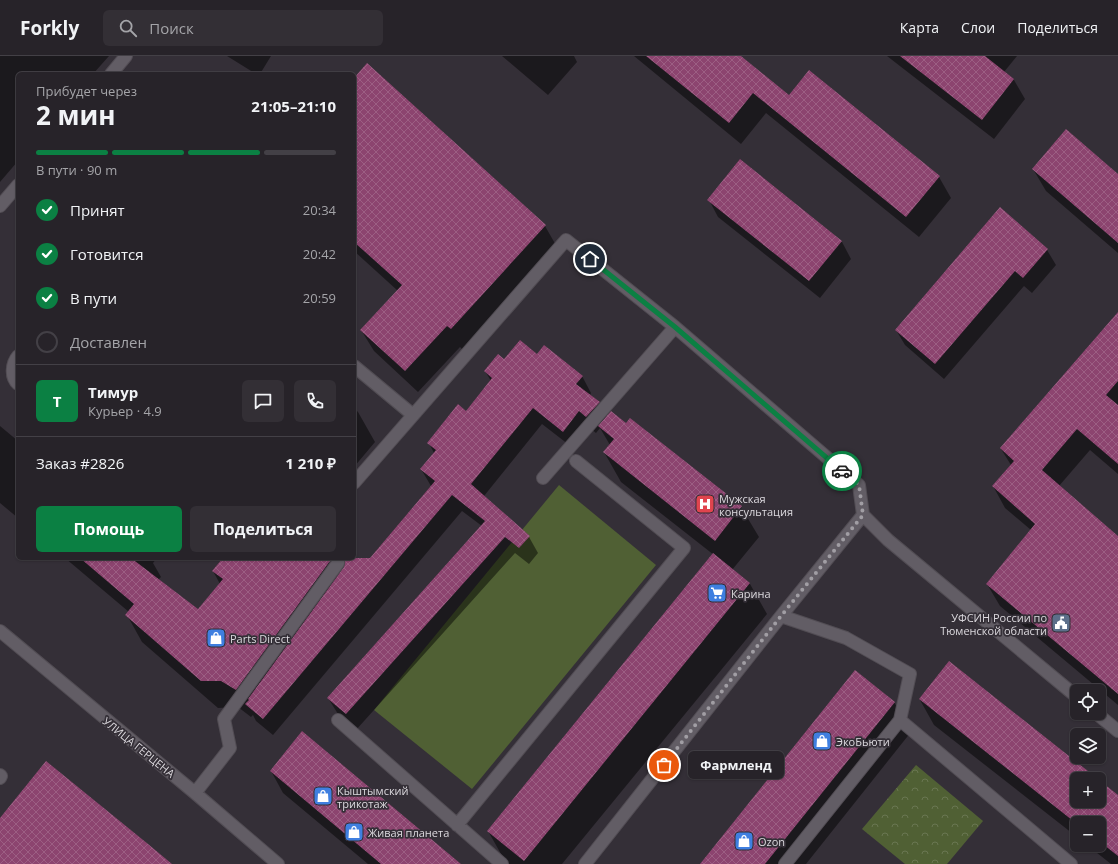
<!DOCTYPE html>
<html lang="ru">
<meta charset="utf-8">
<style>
:root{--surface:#272329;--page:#332f35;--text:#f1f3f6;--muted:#a4a4a8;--line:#434046;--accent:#0b8043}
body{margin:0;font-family:"Open Sans",sans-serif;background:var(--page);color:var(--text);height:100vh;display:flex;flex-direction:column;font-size:15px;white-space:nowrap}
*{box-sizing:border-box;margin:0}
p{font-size:13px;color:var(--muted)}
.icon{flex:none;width:22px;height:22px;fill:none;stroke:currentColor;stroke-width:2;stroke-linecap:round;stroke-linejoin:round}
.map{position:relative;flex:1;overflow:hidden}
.side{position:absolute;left:16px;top:16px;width:340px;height:488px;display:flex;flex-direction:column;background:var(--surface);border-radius:6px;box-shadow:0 1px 3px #0004,0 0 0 1px var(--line)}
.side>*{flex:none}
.tools{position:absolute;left:1070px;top:628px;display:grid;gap:8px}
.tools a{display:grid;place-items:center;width:36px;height:36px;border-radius:6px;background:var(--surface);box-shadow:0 1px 3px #0004,0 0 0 1px var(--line);font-size:20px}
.pin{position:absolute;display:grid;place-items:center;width:34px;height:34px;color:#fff;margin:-17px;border:2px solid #fff;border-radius:50%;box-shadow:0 1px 4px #0007}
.courier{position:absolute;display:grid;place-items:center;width:40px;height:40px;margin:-20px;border:3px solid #0b8043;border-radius:50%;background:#fff;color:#222;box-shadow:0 1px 5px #0007}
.bubble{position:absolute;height:28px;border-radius:6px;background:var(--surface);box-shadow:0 1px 3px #0004,0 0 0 1px var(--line);font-size:13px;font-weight:700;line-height:28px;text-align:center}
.headline em{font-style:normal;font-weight:700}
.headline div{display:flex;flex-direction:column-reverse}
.headline{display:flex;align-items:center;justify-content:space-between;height:68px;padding:0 20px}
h1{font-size:26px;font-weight:700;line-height:30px}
.bar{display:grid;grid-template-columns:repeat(4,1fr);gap:6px 4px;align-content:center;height:48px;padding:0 20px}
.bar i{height:5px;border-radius:3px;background:var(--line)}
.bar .active{background:var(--accent)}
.bar p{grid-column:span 4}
.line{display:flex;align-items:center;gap:10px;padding:0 20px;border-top:1px solid var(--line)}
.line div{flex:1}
.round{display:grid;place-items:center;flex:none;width:42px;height:42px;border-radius:6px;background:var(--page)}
ol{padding:0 20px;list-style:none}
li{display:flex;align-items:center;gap:12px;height:44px}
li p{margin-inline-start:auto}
li .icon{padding:4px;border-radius:50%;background:var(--accent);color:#fff;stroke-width:4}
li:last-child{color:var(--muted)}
li i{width:22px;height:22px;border:2px solid var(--line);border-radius:50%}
.cta{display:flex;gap:8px;margin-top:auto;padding:8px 20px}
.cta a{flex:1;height:46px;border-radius:6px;background:var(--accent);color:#fff;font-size:16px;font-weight:700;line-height:46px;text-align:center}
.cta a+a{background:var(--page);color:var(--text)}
header{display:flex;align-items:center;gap:24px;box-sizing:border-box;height:56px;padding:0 20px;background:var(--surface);border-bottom:1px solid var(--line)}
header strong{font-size:19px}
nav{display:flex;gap:22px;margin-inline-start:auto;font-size:14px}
.search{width:280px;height:36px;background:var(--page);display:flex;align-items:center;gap:10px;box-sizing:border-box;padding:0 14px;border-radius:6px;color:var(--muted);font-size:15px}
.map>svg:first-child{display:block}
.grass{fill:#506034}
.forest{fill:url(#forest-crowns)}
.shadow{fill:#0007}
.building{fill:url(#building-cross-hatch)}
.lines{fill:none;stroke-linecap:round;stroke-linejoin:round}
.minor-casing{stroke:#524d54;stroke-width:14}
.minor{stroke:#625d65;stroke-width:12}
.done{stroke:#a19ea4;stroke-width:4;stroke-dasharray:0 7.2}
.route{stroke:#0b8043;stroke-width:5}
.labels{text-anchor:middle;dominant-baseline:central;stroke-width:3.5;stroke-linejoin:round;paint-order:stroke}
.poi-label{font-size:11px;fill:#dcd9de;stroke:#342f37;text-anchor:start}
.street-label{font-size:11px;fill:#dcd9de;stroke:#342f37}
</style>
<header>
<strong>Forkly</strong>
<div class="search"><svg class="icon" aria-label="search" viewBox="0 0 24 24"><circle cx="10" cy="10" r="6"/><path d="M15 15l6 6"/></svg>Поиск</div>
<nav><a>Карта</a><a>Слои</a><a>Поделиться</a></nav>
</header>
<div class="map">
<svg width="1118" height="808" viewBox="0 0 1118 808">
<defs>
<pattern id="forest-crowns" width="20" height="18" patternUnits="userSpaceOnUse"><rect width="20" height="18" fill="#506034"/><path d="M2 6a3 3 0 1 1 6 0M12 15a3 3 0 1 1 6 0" fill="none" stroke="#697651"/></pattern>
<pattern id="building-cross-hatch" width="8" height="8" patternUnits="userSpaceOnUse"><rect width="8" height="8" fill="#8c446f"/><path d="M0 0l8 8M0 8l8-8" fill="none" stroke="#9c5e83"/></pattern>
</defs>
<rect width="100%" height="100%" fill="#342f37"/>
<path class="grass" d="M 559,429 L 656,509 L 472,733 L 374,654 Z"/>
<path class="forest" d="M 916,709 L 983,765 L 947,808 L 905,808 L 862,773 Z"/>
<path class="shadow" d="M 0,0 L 109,0 L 93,18 L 18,18 L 18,105 L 0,126 Z
M 227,0 L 271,0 L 260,18 L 256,18 Z
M 502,0 L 574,0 L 577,6 L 548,39 Z
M 634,0 L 739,0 L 789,40 L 939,121 L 951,142 L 919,181 L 766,57 L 741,88 Z
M 887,0 L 1017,0 L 1004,16 L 1014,24 L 1025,43 L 994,83 Z
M 354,24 L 545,170 L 557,191 L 463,294 L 460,291 L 418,336 L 374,295 L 361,274 L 398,235 L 354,195 Z
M 740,104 L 842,186 L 851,203 L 820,242 L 718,161 L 709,144 Z
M 1033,113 L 1118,120 L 1118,197 L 1046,135 Z
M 1047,194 L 1056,209 L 1032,237 L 1024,230 L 944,323 L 905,289 L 896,274 Z
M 1118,257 L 1118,418 L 1090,394 L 1059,430 L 1118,481 L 1118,649 L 1000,550 L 987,528 L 1031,474 L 1005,452 L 993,430 L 1011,409 L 1001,393 Z
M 538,299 L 582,320 L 591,337 L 590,339 L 599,346 L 607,361 L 626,368 L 630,363 L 741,451 L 759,481 L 732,514 L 750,528 L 767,558 L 562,808 L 509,808 L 505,805 L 488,775 L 714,499 L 621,426 L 604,396 L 610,389 L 600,372 L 596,377 L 589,371 L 573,392 L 542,368 L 484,440 L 529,481 L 538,497 L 529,508 L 515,497 L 356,674 L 338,658 L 328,642 L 482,470 L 462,455 L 273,679 L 256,665 L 253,659 L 251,661 L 238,651 L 218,652 L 142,586 L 127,559 L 129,556 L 65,502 L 157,502 L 153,507 L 161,521 L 158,524 L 198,554 L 220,528 L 213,515 L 224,502 L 325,502 L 329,506 L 338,521 L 350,526 L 431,430 L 421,413 L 434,397 L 429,387 L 466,356 L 491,325 L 485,315 L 504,304 Z
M 354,352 L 358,356 L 375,386 L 354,411 Z
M 0,370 L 18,385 L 18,462 L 0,447 Z
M 920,644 L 1097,723 L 1077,723 L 1077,745 L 1099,745 L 1099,725 L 1118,740 L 1118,808 L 1111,808 L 1087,789 L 1099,789 L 1099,767 L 1077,767 L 1077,781 L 934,669 Z
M 894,646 L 911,676 L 806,808 L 702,808 Z
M 271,715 L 459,808 L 368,808 L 283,737 Z"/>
<path class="building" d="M 646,0 L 741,0 L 789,39 L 809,14 L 940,120 L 906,161 L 753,37 L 729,67 Z
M 900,0 L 985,0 L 1014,23 L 982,64 Z
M 367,7 L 546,169 L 451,273 L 447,270 L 405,315 L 360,274 L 402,229 L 354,186 L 354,22 Z
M 1066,73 L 1118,118 L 1118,187 L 1032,113 Z
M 740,103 L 842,185 L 809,225 L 707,144 Z
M 1000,151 L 1048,193 L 1023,222 L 1015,215 L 935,308 L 895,274 Z
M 1118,256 L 1118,325 L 1106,339 L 1118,349 L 1118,408 L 1077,373 L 1042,414 L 1118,480 L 1118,638 L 986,528 L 1035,468 L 992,430 L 1014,405 L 1000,392 Z
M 520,284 L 537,298 L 544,289 L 583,320 L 576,328 L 600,346 L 586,361 L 579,355 L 563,376 L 533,352 L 471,428 L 530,480 L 519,492 L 505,481 L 346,658 L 327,642 L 485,465 L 452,439 L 263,663 L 245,648 L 249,644 L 248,643 L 344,511 L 346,502 L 370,502 L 435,425 L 420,413 L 436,394 L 427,387 L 458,348 L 466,355 L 492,322 L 484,315 L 498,298 L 504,303 Z
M 611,355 L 626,367 L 630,362 L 742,450 L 715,485 L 603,396 L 614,383 L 598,370 Z
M 713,497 L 750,527 L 524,805 L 487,775 Z
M 80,502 L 131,502 L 198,553 L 223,523 L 212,515 L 223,502 L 330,502 L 330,505 L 236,634 L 221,625 L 201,625 L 125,559 L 134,548 Z
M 949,605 L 1098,723 L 1077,723 L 1077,745 L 1099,745 L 1099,724 L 1118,739 L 1118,800 L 1099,785 L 1099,767 L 1077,767 L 1077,768 L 919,643 Z
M 855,614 L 895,646 L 765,808 L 700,808 Z
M 302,675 L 461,808 L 381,808 L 270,715 Z
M 46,705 L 148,788 L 172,808 L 0,808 L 0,762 Z"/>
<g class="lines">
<g class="minor-casing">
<path id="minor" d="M 111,18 L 126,0
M 0,150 L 18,129
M 18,300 C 12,307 10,321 18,328
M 354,310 L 413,359
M 543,422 L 675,271
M 354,427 L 566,184 L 675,271 L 859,429 L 863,459 L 888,484 L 1077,641
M 781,560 L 846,582 L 910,618 L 900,664
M 0,575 L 195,737 L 278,808
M 1096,657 L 1118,675
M 338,664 L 502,808
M 0,719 L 1,720 L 0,722
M 195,737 L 230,692 L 224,663 L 338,507 L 338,502
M 457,769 L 684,492 L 576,405
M 585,808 L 781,560 L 863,459
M 785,808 L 900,664 L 1071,808"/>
</g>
<use href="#minor" class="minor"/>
</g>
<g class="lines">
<path class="done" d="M 664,709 L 781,560 L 863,459 L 859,429 L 842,415"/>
<path class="route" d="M 590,203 L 675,271 L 842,415"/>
</g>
<defs>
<g id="hospital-square" transform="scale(1)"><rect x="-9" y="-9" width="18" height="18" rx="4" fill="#e0444e" stroke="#342f37"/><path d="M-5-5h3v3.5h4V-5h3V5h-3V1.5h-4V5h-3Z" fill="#fff"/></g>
<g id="supermarket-square" transform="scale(1)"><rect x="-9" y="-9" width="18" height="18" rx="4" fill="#3f7fe0" stroke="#342f37"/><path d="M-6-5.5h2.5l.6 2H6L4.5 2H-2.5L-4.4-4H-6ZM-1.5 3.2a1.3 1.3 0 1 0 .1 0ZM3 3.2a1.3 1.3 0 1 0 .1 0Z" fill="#fff"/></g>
<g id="civic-square" transform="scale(1)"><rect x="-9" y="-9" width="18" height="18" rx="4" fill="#5c6f8a" stroke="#342f37"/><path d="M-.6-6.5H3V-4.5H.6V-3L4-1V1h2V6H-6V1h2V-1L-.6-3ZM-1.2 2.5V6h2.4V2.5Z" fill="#fff"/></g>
<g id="shop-square" transform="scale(1)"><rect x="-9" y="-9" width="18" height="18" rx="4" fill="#3f7fe0" stroke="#342f37"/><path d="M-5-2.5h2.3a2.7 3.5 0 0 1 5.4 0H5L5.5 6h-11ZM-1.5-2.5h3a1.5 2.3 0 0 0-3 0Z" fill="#fff"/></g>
</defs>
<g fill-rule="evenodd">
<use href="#hospital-square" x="705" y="448"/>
<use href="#supermarket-square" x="717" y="537"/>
<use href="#civic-square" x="1061" y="567"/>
<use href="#shop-square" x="216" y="582"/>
<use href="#shop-square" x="822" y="685"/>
<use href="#shop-square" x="323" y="740"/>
<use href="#shop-square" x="354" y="776"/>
<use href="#shop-square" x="744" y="785"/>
</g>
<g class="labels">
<g class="poi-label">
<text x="719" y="442">Мужская<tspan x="719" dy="13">консультация</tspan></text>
<text x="731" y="537">Карина</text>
<text x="1047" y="561" text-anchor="end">УФСИН России по<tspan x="1047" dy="13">Тюменской области</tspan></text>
<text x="230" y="582">Parts Direct</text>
<text x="836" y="685">ЭкоБьюти</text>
<text x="337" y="734">Кыштымский<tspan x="337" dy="13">трикотаж</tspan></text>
<text x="368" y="776">Живая планета</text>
<text x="758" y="785">Ozon</text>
</g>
<g class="street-label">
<text transform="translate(139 691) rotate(39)">УЛИЦА ГЕРЦЕНА</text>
</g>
</g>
</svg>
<div class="tools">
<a><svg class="icon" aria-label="locate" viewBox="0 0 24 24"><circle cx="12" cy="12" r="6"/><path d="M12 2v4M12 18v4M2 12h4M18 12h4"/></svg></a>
<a><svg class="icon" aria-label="layers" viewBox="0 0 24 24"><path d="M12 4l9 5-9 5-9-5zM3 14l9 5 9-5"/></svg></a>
<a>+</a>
<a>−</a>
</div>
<div class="pin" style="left:664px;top:709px;background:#ea580c"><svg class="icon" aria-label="bag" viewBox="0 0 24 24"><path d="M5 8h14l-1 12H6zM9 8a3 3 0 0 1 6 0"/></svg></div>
<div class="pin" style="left:590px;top:203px;background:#1f2937"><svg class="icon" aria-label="home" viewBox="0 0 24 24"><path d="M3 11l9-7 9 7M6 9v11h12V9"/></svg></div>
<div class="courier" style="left:842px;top:415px"><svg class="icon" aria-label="car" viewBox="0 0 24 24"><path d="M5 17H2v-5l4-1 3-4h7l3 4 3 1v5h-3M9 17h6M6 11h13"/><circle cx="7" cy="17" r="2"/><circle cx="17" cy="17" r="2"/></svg></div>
<div class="bubble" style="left:688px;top:695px;width:96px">Фармленд</div>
<section class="side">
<div class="headline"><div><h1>2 мин</h1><p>Прибудет через</p></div><em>21:05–21:10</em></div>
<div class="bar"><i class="active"></i><i class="active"></i><i class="active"></i><i></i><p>В пути · 90 m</p></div>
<ol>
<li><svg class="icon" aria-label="check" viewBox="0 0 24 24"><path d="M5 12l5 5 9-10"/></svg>Принят<p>20:34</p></li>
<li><svg class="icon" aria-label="check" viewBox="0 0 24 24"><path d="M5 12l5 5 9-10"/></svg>Готовится<p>20:42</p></li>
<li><svg class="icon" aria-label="check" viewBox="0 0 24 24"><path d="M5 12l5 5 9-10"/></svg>В пути<p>20:59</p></li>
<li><i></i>Доставлен</li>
</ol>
<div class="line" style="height:72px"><b class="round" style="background:var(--accent);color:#fff">Т</b><div><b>Тимур</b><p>Курьер · 4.9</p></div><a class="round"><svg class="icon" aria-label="chat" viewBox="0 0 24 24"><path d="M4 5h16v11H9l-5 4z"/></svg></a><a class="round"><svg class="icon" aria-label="phone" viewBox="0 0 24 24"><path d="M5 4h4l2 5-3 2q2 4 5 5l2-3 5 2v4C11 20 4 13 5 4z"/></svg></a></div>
<div class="line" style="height:52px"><div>Заказ #2826</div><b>1 210 ₽</b></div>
<div class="cta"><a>Помощь</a><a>Поделиться</a></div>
</section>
</div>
